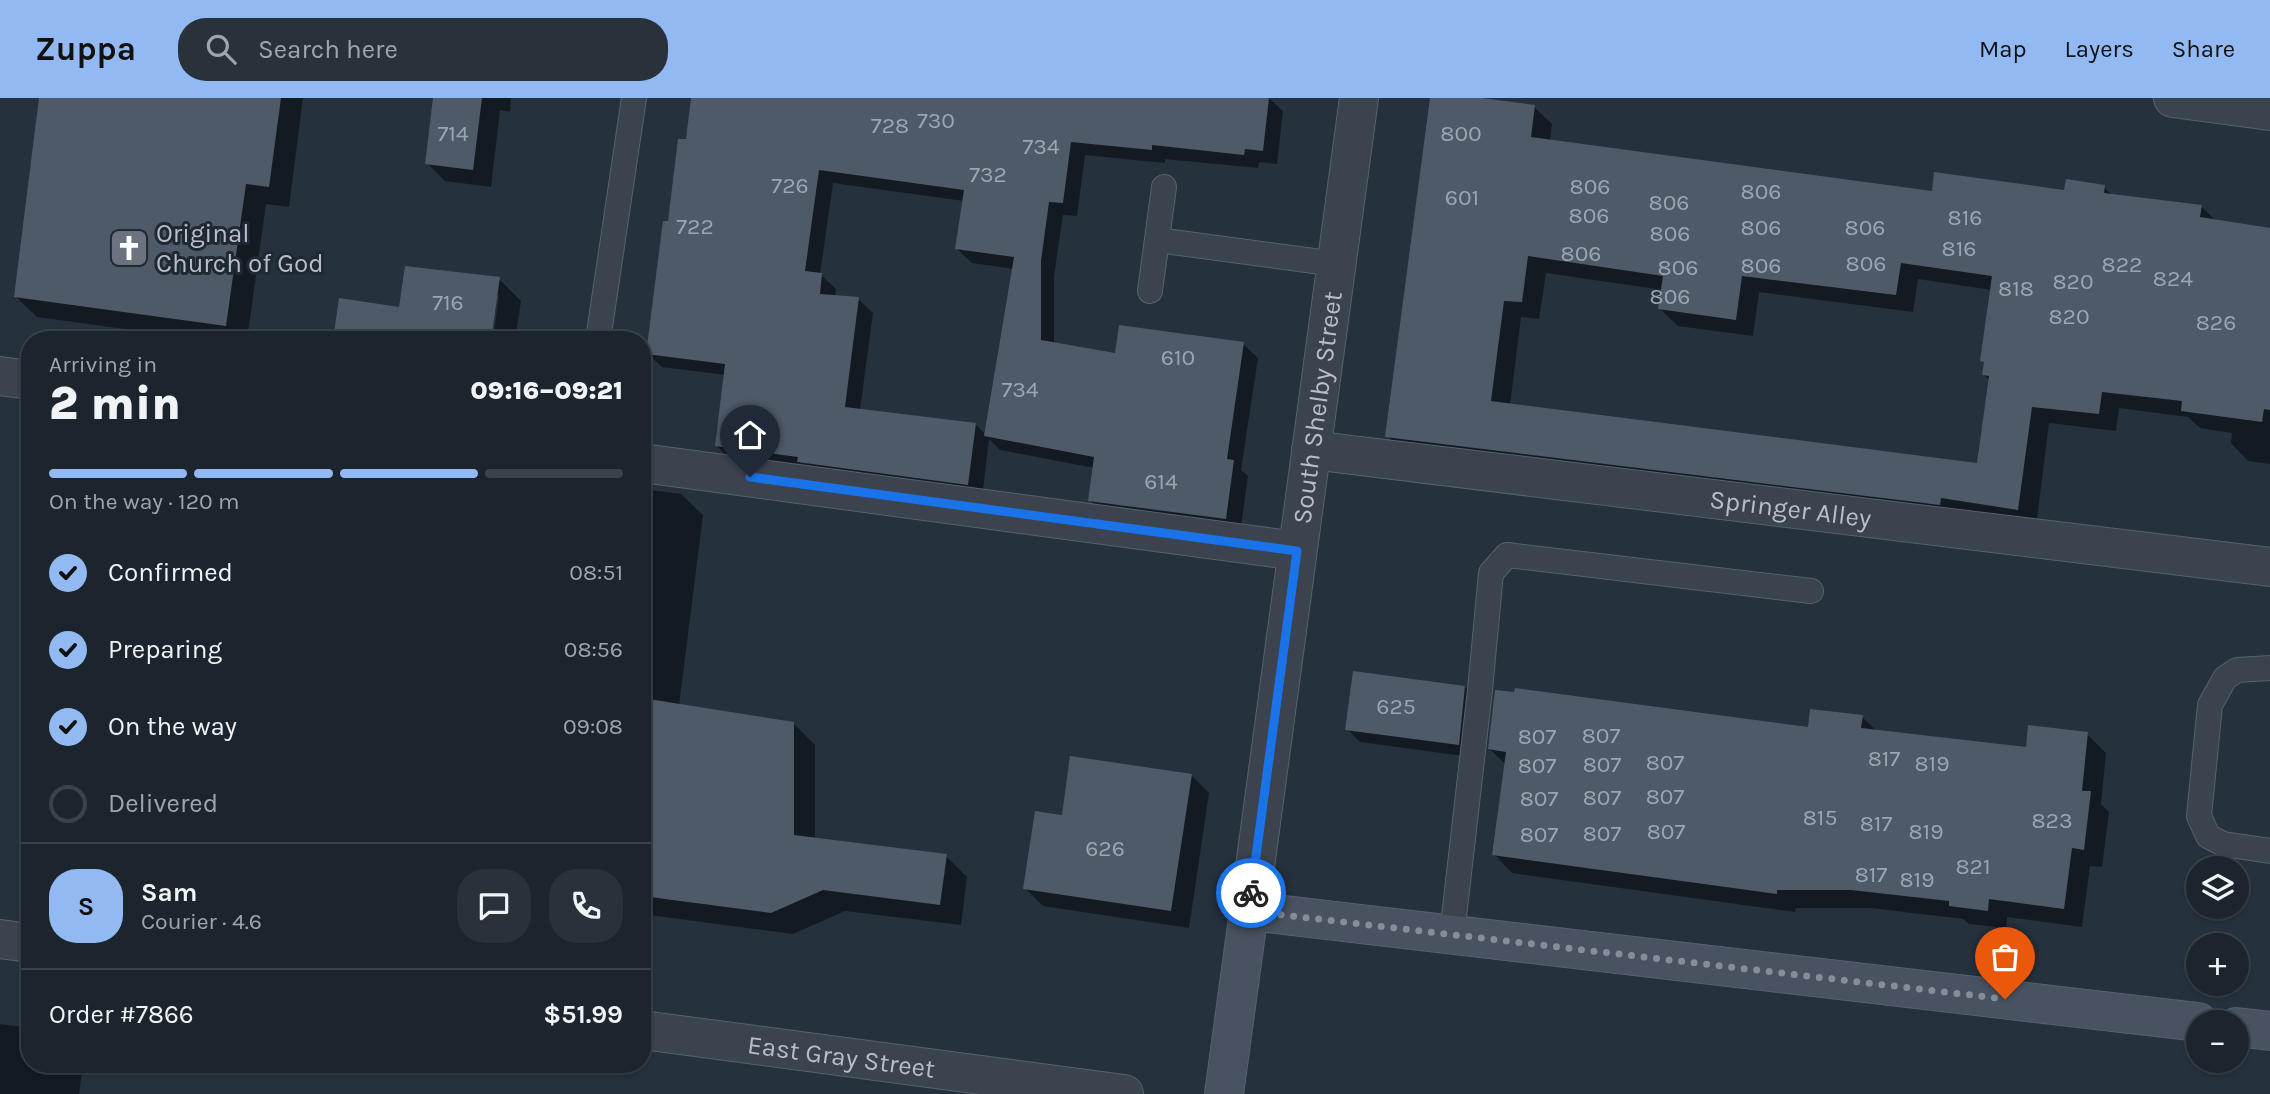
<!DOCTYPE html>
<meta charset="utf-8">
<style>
:root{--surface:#1c252e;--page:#29313a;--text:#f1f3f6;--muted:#a0a5aa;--line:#3a424a;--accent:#92b9f2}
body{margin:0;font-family:Karla,sans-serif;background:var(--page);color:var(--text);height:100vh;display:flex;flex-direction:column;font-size:26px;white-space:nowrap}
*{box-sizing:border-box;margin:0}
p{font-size:23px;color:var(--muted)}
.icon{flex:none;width:38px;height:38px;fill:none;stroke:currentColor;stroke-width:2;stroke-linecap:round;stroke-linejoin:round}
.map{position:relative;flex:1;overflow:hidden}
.panel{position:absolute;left:21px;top:233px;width:630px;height:742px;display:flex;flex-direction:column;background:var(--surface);border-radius:28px;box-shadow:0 2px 5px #0004,0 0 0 2px var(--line)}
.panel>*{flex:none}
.buttons{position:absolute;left:2186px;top:758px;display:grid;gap:14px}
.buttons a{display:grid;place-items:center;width:63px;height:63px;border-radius:50%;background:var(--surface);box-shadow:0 2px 5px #0004,0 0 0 2px var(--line);font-size:35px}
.pin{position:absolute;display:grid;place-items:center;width:60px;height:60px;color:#fff;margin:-72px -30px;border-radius:50% 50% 50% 0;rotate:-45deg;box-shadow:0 0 7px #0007}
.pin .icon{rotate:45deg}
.courier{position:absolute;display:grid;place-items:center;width:70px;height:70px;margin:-35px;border:5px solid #1a73e8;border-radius:50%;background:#fff;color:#222;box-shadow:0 2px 9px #0007}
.overview em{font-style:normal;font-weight:800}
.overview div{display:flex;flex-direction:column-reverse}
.overview{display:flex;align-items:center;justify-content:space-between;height:119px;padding:0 28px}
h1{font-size:46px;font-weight:800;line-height:52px}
.bar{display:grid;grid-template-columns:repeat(4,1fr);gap:10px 7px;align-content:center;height:84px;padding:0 28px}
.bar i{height:9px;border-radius:5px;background:var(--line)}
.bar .current{background:var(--accent)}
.bar p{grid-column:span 4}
.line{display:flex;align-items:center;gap:18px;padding:0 28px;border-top:2px solid var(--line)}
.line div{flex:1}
.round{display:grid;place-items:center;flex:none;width:74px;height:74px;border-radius:28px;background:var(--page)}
ol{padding:0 28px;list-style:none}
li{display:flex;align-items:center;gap:21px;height:77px}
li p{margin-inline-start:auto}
li .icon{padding:7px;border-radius:50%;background:var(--accent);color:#111;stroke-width:4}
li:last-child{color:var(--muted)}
li i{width:38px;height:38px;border:4px solid var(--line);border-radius:50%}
header{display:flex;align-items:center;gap:42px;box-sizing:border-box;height:98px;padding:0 35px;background:var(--accent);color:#111}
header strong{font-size:33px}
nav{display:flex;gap:38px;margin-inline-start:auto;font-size:24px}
.search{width:490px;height:63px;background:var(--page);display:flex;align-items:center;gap:18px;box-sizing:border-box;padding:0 24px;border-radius:28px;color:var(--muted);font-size:26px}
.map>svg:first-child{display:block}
.shadow{fill:#0007;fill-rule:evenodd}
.building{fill:#4f5a68;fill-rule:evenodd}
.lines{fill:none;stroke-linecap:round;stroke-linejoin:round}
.service-casing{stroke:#58616c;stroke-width:26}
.minor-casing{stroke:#58616c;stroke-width:40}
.tertiary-casing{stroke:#58616c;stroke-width:40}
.secondary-casing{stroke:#58616c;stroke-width:40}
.service{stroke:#3a434e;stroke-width:24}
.minor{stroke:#3a434e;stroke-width:38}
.tertiary{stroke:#3a434e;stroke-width:38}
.secondary{stroke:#485260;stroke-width:38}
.done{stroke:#848d98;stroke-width:7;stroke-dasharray:0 12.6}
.route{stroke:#1a73e8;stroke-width:9}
.labels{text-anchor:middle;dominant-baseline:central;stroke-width:6;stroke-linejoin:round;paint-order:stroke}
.number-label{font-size:23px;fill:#9ca5b1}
.poi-label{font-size:26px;fill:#b6bec9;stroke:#1f2833;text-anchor:start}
.street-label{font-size:26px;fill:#b6bec9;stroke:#1f2833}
</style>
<header>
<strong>Zuppa</strong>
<div class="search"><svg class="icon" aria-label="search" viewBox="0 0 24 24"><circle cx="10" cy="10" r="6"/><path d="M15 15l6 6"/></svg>Search here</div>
<nav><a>Map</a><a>Layers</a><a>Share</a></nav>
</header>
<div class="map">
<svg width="2270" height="996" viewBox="0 0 2270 996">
<rect width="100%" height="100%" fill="#26313e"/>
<path class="shadow" d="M 42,0 L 303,0 L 289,109 L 266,106 L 247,242 L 205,242 L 37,219 L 16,199 Z
M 435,0 L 511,0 L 510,14 L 500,12 L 491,89 L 445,83 L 427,65 Z
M 693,0 L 1269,0 L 1283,13 L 1277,66 L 1259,64 L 1258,70 L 1165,61 L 1165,65 L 1085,57 L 1077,118 L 1063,117 L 1054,178 L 1054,246 L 1117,257 L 1243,246 L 1258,260 L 1241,372 L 1248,378 L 1240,435 L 1104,416 L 1090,402 L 1095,370 L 1000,352 L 989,341 L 982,400 L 731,362 L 717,348 L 726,277 L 662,269 L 647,255 L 669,125 L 688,43 ZM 833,85 L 964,103 L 957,151 L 972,165 L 1014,171 L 986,337 L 975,326 L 860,312 L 873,215 L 858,201 L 835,199 L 836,191 L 820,176 Z
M 1432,0 L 1468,0 L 1534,9 L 1552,26 L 1550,43 L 1933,95 L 2066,94 L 2104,89 L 2113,98 L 2201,108 L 2216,123 L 2270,131 L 2270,366 L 2248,363 L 2231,345 L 2232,335 L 2200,330 L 2188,319 L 2119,310 L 2116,333 L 2049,325 L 2036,429 L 1404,356 L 1387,338 ZM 1546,175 L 1663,192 L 1660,211 L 1678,228 L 1753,238 L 1759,194 L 1913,214 L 1918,181 L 1992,192 L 1982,262 L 1986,266 L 1984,277 L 1990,283 L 1978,367 L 1510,307 L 1521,219 L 1539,221 Z
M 499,181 L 521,203 L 515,242 L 493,242 L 499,197 L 400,211 Z
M 642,391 L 681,396 L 703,417 L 679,608 L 794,626 L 815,647 L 815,742 L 946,758 L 967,779 L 961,827 L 845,813 L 793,836 L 642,816 Z
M 1465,589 L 1478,602 L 1471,659 L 1360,644 L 1347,631 Z
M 1862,619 L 1877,633 L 2027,651 L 2087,636 L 2106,655 L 2101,706 L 2109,714 L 2102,769 L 2090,768 L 2082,829 L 2007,819 L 2006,830 L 1969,826 L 1963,821 L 1871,810 L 1796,810 L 1795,814 L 1512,775 L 1494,756 L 1506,667 L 1490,651 L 1809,631 Z
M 1191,677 L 1209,695 L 1189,830 L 1043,808 L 1025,790 L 1063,719 Z
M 0,926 L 30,930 L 30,966 L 83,966 L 79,996 L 0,996 Z"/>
<path class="building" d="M 39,0 L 281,0 L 269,89 L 246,86 L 226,228 L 14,199 Z
M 433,0 L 482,0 L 473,72 L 425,66 Z
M 691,0 L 1269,0 L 1263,53 L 1245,51 L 1244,57 L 1152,47 L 1152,52 L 1071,44 L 1063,105 L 1049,104 L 1041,163 L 1041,242 L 1115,255 L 1119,227 L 1244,244 L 1227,361 L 1234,362 L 1226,421 L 1088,403 L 1094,359 L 984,338 L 1014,159 L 955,151 L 964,92 L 819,72 L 805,173 L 822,175 L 820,196 L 859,199 L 845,309 L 976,325 L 968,387 L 797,364 L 798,359 L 715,348 L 725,266 L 646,256 L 663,123 L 668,123 L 678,41 L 686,41 Z
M 1430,0 L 1482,0 L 1535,7 L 1531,39 L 1932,93 L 1934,74 L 2064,92 L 2066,81 L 2105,87 L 2104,95 L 2202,107 L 2200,119 L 2270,130 L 2270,312 L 2264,311 L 2262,324 L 2181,313 L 2182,303 L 2102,294 L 2099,316 L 2032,309 L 2018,412 L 1941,400 L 1940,407 L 1385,339 ZM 1528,158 L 1663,178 L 1658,211 L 1736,222 L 1742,178 L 1896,197 L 1901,165 L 1992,178 L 1980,263 L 1984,264 L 1982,277 L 1989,278 L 1977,365 L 1491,303 L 1504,203 L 1522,204 Z
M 405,168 L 500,179 L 491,242 L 333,242 L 339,200 L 399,209 Z
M 1353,573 L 1465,588 L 1459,647 L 1345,632 Z
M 1515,590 L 1808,629 L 1810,611 L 1863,617 L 1861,630 L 2026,649 L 2028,627 L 2088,634 L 2082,693 L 2091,693 L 2084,752 L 2072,750 L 2064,811 L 1989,801 L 1988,813 L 1949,808 L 1949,803 L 1851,792 L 1777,792 L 1777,796 L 1492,757 L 1506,654 L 1488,651 L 1495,592 L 1514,594 Z
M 642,600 L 794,624 L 794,737 L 947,756 L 940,807 L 823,792 L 771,815 L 642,798 Z
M 1070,658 L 1192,676 L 1171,813 L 1023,791 L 1035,713 L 1062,717 Z"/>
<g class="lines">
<g class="service-casing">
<path id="service" d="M 1157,142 L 1336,166
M 1150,193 L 1164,89
M 598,242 L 634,0
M 2270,570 L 2237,572 L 2225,580 L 2210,607 L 2199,718 L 2208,738 L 2223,746 L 2270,753
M 1452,836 L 1480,592 L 1491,475 L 1507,457 L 1811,493"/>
</g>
<g class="minor-casing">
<g id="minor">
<path d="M 0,278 L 30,282"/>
<path id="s1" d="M 1311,352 L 2270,469"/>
<path d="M 642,365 L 1297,453"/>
<path id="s2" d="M 1249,813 L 1359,0"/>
<path d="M 0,841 L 30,845"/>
<path id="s3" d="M 642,932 L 1124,996"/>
</g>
</g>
<g class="tertiary-casing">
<path id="tertiary" d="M 2173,0 L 2270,13"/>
</g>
<g class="secondary-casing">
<path id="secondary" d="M 2236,929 L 2270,933
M 1224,996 L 1249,813 L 2198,924"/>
</g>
<use href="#service" class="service"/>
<use href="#minor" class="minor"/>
<use href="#tertiary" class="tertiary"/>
<use href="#secondary" class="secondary"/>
</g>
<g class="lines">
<path class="done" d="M 1251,795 L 1249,813 L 2005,901"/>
<path class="route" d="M 750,379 L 1297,453 L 1251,795"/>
</g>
<defs>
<g id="church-square" transform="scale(2.0125)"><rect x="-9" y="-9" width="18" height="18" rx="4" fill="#6b7280" stroke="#1f2833"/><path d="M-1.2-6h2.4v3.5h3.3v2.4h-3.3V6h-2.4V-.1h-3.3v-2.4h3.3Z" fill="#fff"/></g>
</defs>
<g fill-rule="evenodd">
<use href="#church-square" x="129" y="150"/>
</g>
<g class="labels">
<g class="number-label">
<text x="936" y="22">730</text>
<text x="890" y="27">728</text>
<text x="453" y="35">714</text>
<text x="1461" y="35">800</text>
<text x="1041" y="48">734</text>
<text x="988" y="76">732</text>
<text x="790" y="87">726</text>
<text x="1590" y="88">806</text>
<text x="1761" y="93">806</text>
<text x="1462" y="99">601</text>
<text x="1669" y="104">806</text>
<text x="1589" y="117">806</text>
<text x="1965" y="119">816</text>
<text x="695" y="128">722</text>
<text x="1761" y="129">806</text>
<text x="1865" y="129">806</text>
<text x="1670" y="135">806</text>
<text x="1959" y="150">816</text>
<text x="1581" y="155">806</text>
<text x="1866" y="165">806</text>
<text x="2122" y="166">822</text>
<text x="1761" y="167">806</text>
<text x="1678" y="169">806</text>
<text x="2173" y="180">824</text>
<text x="2073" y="183">820</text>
<text x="2016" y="190">818</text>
<text x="1670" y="198">806</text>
<text x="448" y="204">716</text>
<text x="2069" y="218">820</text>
<text x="2216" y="224">826</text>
<text x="1178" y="259">610</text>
<text x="1020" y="291">734</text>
<text x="1161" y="383">614</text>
<text x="1396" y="608">625</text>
<text x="1601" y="637">807</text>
<text x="1537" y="638">807</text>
<text x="1884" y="660">817</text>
<text x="1665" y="664">807</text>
<text x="1932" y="665">819</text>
<text x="1602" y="666">807</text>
<text x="1537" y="667">807</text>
<text x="1665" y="698">807</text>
<text x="1602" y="699">807</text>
<text x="1539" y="700">807</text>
<text x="1820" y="719">815</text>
<text x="2052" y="722">823</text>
<text x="1876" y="725">817</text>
<text x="1666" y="733">807</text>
<text x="1926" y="733">819</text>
<text x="1602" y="735">807</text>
<text x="1539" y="736">807</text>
<text x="1105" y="750">626</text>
<text x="1973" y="768">821</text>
<text x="1871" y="776">817</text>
<text x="1917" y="781">819</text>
</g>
<g class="poi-label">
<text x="156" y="135">Original<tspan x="156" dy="30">Church of God</tspan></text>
</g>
<g class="street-label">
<text stroke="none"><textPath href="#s2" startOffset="508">South Shelby Street</textPath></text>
<text stroke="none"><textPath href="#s1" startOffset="483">Springer Alley</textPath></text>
<text stroke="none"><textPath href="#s3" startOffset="201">East Gray Street</textPath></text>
</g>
</g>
</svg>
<div class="buttons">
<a><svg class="icon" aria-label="layers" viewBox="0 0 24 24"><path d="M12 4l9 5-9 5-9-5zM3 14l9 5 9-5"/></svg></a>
<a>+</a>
<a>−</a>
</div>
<div class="pin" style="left:2005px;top:901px;background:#ea580c"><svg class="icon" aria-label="bag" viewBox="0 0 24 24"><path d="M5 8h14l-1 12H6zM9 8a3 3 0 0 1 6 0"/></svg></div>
<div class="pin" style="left:750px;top:379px;background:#1f2937"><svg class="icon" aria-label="home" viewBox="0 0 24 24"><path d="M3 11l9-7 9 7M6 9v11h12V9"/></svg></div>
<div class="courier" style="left:1251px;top:795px"><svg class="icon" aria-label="bike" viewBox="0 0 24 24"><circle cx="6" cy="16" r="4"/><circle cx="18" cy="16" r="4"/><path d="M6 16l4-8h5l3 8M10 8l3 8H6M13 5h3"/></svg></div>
<section class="panel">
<div class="overview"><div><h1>2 min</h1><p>Arriving in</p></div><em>09:16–09:21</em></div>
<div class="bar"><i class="current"></i><i class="current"></i><i class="current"></i><i></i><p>On the way · 120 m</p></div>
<ol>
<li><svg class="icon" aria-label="check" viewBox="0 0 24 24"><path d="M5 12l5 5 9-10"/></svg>Confirmed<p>08:51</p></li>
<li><svg class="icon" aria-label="check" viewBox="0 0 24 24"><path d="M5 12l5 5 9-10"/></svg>Preparing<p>08:56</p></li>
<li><svg class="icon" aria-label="check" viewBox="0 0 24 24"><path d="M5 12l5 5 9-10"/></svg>On the way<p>09:08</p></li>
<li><i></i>Delivered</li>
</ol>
<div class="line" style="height:126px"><b class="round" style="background:var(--accent);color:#111">S</b><div><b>Sam</b><p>Courier · 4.6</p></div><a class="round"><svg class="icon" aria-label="chat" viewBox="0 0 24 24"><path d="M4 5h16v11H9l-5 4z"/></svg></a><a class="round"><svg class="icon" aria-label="phone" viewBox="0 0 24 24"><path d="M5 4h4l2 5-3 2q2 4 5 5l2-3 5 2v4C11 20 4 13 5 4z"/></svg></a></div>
<div class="line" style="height:91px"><div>Order #7866</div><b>$51.99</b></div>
</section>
</div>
